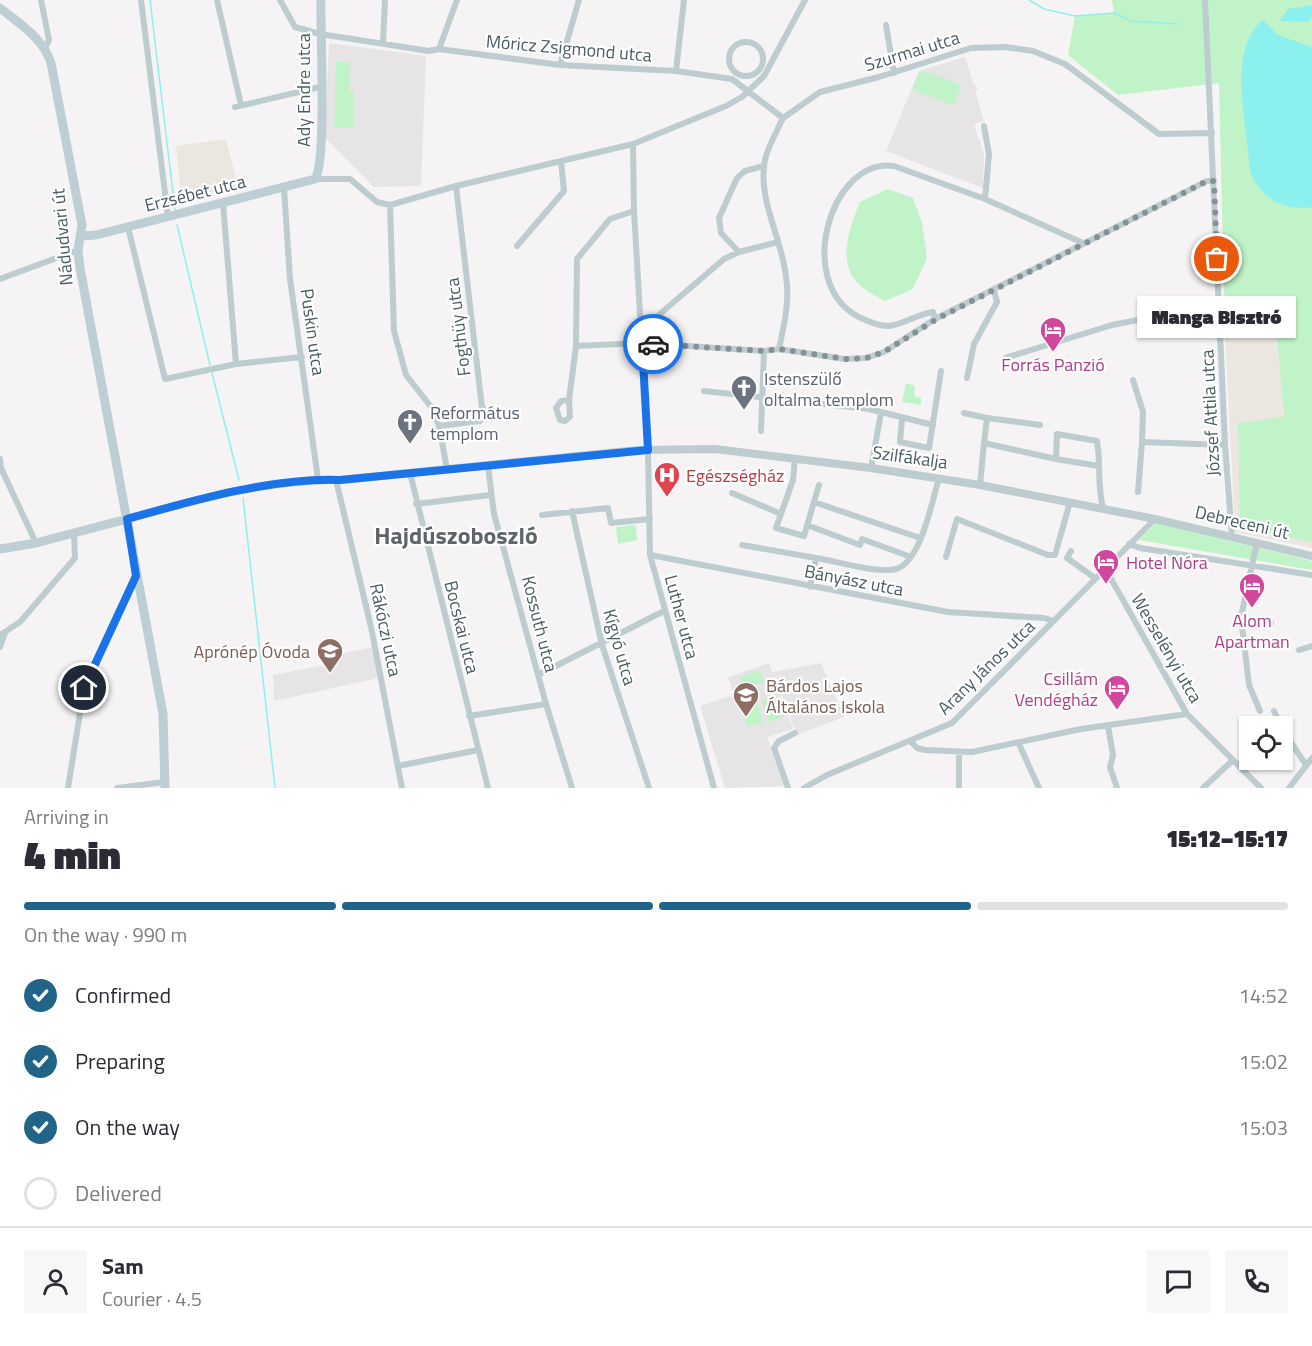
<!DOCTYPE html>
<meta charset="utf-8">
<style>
:root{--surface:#fff;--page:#f7f7f7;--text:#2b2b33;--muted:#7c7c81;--line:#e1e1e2;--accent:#206488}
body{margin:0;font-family:"Titillium Web",sans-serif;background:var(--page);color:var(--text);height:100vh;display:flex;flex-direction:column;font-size:22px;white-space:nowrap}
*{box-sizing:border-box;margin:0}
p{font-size:20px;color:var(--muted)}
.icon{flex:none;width:33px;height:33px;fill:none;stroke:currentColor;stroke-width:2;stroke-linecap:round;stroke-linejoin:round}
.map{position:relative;height:788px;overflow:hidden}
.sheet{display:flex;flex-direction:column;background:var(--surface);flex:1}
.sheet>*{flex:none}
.fabs{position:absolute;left:1239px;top:716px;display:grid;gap:12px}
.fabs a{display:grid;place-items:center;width:54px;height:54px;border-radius:0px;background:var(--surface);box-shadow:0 2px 4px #0004;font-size:30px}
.pin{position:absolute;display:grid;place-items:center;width:51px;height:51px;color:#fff;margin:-26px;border:3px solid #fff;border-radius:50%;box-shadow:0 2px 6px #0007}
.courier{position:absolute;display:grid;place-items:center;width:60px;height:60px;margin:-30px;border:4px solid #1a73e8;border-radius:50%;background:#fff;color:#222;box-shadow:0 2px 8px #0007}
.bubble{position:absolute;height:42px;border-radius:0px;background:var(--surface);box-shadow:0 2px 4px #0004;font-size:20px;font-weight:800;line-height:42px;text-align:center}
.overview em{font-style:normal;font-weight:800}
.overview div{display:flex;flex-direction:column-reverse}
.overview{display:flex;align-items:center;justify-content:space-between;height:102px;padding:0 24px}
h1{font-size:39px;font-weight:800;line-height:45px}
.bar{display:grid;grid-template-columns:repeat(4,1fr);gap:9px 6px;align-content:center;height:72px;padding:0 24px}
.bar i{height:8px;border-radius:4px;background:var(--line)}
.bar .on{background:var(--accent)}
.bar p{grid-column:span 4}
.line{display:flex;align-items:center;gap:15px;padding:0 24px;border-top:2px solid var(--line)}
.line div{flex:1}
.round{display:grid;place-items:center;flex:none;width:63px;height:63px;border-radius:0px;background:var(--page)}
ol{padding:0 24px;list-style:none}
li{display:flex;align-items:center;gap:18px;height:66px}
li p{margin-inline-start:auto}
li .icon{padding:6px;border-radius:50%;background:var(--accent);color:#fff;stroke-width:4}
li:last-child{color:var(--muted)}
li i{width:33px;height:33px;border:3px solid var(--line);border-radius:50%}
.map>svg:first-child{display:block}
.commercial{fill:#ebe6e0}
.education{fill:#e6e4e5}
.green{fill:#c1f3c8}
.water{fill:#8cf1ee}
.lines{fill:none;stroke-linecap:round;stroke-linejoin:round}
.stream{stroke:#8cf1ee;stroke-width:1.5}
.minor{stroke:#bdcccf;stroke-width:6}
.tertiary{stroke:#bdcccf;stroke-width:8}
.secondary{stroke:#beced5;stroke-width:9}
.done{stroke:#859195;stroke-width:6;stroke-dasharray:0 10.8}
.route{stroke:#1a73e8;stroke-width:8}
.labels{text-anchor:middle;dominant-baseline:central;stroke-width:4.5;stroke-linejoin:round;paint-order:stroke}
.street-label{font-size:18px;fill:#495c62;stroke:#fff}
.hotel-label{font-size:18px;fill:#b23c85;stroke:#fff}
.worship-label{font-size:18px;fill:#5b616d;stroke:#fff;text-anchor:start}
.health-label{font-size:18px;fill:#be3a42;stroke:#fff;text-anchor:start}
.education-label{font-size:18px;fill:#785e54;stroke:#fff;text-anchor:end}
.district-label{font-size:24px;font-weight:bold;fill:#5e6568;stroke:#fff}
</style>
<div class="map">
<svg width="1312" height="788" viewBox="0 0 1312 788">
<rect width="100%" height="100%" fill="#f5f3f3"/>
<path class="commercial" d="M 226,139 L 238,186 L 182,202 L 176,146 Z
M 1276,327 L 1284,417 L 1312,452 L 1312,548 L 1235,532 L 1225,330 Z"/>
<path class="education" d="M 329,43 L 426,56 L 421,186 L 374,187 L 325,138 Z
M 965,57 L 973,82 L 978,89 L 975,91 L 984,121 L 974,124 L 984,154 L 983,188 L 886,151 L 919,71 Z
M 374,647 L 379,678 L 274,701 L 273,675 L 336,663 L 335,655 Z
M 769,663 L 793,729 L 767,737 L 784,786 L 725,788 L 700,706 L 734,695 L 728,677 Z
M 821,663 L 844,717 L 797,735 L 773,672 Z"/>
<path class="green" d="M 1112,0 L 1312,0 L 1312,542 L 1240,527 L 1238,423 L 1284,417 L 1276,327 L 1225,330 L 1219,83 L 1118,95 L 1068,55 L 1075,16 L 1114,13 Z
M 336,62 L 350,62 L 349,91 L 354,91 L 353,128 L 334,128 Z
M 924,71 L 959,84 L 961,89 L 953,105 L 915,91 L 913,87 L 919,73 Z
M 888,189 L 913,198 L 922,223 L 927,258 L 913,289 L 885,301 C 877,296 867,292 861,286 C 835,264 850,227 860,202 Z
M 906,383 L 915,386 L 914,396 L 921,398 L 921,405 L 902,402 Z
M 1156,523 L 1312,561 L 1312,570 L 1139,540 Z
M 636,525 L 637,540 L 618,544 L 616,527 Z
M 760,670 L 764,682 L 743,689 L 741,685 L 744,684 L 739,677 Z
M 753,688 L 763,722 L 747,727 L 736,693 Z
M 776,695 L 784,717 L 769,722 L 762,700 Z"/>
<path class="water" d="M 1312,5 L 1312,17 L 1308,22 L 1280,21 L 1288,9 Z
M 1263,20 L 1278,35 L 1312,47 L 1312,207 C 1288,211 1266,202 1254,180 C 1248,169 1249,155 1247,143 C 1243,108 1231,45 1263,20 Z"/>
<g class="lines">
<path class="stream" d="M 150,0 L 175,210
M 1029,0 L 1044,9 L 1075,16 L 1114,13 L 1131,21 L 1178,24
M 177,225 L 210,365
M 212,373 L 239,480
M 243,498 L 275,788"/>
<path class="minor" d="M 41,0 L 49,40 L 45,48
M 141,0 L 168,217
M 217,0 L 241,105
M 280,0 L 295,27 L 320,34 L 429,51 L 439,49 L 560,65 L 676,71 L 732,79 L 783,118
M 1205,0 L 1225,445 L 1232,537
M 886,25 L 894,73
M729 59a17 17 0 1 1 34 0a17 17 0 1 1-34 0Z
M 383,43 L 385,0
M 439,49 L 457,0
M 560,65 L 579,0
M 676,71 L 684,0
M 235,107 L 320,87
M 783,118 L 820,92 L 879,77 L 971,48 L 1005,47 L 1033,51 L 1065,64 L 1159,134 L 1212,133
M 984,126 L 989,154 L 985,199
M 633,144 L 634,211 L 648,450 L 650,555 L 714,788
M 315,179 L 350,179 L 377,202 L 390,205 L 456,186 L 633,144 L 726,106 L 742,97 L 764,76 L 805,0
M 284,188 L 290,279 L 318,479
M 223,203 L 236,364
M 390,205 L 394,331 L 406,375 L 432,408 L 439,426 L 447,469
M 128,227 L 165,379 L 236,364 L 302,357
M 517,246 L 564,191 L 561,161
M 739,252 L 721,233 L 719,218 L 737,178 L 745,171 L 764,166
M 0,279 L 78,250
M 654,319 L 724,259 L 739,252 L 778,242
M 935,319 L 933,312 C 918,314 904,324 889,326 C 880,326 867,321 859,317 C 793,283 831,157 894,166 L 985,199 L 1083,243
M 576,346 L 642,343 L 764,351 L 779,349 L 845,359 L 866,358 L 884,352 L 935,319 L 1207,181 L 1214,181
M 779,349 C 784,325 790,301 786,277 C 782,238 757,199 765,160 C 768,146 777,131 783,118
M 1005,358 L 1112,325 L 1219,304
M 967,378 L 974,344 L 997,302 L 994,291
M 1133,380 L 1143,412 L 1142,442
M 704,391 L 869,409 L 933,425
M 569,400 L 570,417 L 565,421 L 560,420 L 556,408 L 561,401 L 569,400 L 576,346 L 577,259 L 610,219 L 634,211
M 483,410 L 496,409
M 964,413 L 987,418
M 902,419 L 900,442 L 929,448 L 941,371
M 439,426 L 480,421 L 483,416 L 456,186
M 761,431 L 764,351
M 984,443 L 987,418 L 1040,425
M 0,459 L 1,468 L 36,543
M 1056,459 L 1099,466
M 488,466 L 494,514 L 546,704 L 572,788
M 871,468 L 881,413
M 410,473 L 488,788
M 336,480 L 371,627 L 402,788
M 980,485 L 984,443 L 1056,459 L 1057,434 L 1097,441 C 1101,464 1097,485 1103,508
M 1138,492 L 1142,442 L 1225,445
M 732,493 L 781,514 L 793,480 L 795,458
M 814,502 L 920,538
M 416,504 L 490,495
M 572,511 L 602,645 L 649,788
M 781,514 L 776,528 L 804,536 L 819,485
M 542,515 L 608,508 L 611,523 L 650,519
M 807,525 L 860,545 L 862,539 L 911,557
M 1257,542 L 1241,617 L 1249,685 L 1260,711
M 1129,544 L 1140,548 L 1312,575
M 742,545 L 816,558 L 810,587
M 1071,551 L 1067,558 L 1095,578
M 650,555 L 948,612 L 1044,618 L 1054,621
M 946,557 L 957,519 L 1048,555 L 1055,555 L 1070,502
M 816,558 C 836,561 877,574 896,569 C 921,562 932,501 939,478
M 1105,568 L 1187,714 L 1261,788
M 1241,620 L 1271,623
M 0,635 L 20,622 L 75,558 L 74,533
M 0,647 L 5,633
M 1299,650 L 1312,646
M 538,675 L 664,611
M 1274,711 L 1281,726
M 469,716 L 546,704
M 1108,726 L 1113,755 L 1110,767 L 1117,788
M 1282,729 L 1306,765
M 911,742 L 917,748 L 925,750 L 972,752 L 1081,729 L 1187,714
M 1019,744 L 1039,788
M 959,752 L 959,788
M 398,766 L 478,750
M 68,788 L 84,688 L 136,576
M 117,788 L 165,782
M 788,788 L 774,748 L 779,741 L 795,733
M 804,788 L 827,775 L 952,723 L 1155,519
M 1203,788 L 1233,760
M 1289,788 L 1312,758"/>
<path class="tertiary" d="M 127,519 C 196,500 268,479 340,480 L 638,450 L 715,449 L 871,468 L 980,485 L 1155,519 L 1312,556"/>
<path class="secondary" d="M 0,8 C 20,24 43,38 51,63 L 82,225 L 78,250 L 80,268 L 163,714 L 165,788
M 81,236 L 96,235 L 315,179 C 327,163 320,29 321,0
M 0,549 L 36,543 L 127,519"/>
</g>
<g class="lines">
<path class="done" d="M 653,344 L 764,351 L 779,349 L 845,359 L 866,358 L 884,352 L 935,320 L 1207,181 L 1214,181 L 1217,259"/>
<path class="route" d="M 84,688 L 136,576 L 127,519 C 191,501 274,477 340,480 L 648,450 L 642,343 L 653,344"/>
</g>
<defs>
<g id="hotel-pin" transform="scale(1.35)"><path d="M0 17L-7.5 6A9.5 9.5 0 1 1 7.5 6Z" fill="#d1479c" stroke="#fff"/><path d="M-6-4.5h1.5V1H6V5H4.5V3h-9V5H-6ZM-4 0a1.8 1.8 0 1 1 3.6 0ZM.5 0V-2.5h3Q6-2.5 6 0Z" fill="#fff"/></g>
<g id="church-pin" transform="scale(1.35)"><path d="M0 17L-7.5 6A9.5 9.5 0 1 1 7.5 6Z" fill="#6b7280" stroke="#fff"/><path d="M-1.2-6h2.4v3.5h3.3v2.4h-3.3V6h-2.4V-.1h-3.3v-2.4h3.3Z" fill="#fff"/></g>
<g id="hospital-pin" transform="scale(1.35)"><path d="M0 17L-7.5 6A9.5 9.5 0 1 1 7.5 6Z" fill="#e0444e" stroke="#fff"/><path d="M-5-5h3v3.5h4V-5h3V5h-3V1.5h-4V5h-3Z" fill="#fff"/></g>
<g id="school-pin" transform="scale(1.35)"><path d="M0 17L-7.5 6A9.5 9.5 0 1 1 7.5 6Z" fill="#8d6e63" stroke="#fff"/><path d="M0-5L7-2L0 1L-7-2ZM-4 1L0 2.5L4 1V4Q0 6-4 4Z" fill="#fff"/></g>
</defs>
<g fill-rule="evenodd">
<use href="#hotel-pin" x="1053" y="330"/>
<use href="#church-pin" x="744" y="388"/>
<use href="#church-pin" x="410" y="422"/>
<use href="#hospital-pin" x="667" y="475"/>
<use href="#hotel-pin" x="1106" y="562"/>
<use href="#hotel-pin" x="1252" y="586"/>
<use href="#school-pin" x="330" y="651"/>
<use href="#hotel-pin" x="1117" y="688"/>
<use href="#school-pin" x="746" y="695"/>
</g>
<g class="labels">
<g class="street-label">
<text transform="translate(569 48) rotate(5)">Móricz Zsigmond utca</text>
<text transform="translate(912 51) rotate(-17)">Szurmai utca</text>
<text transform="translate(303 90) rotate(-90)">Ady Endre utca</text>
<text transform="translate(195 193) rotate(-14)">Erzsébet utca</text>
<text transform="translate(62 237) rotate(-95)">Nádudvari út</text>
<text transform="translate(458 327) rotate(-97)">Fogthüy utca</text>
<text transform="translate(313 332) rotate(82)">Puskin utca</text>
<text transform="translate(1210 413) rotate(-93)">József Attila utca</text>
<text transform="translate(910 457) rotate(8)">Szilfákalja</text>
<text transform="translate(1242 522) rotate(13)">Debreceni út</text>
<text transform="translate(854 580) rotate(11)">Bányász utca</text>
<text transform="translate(682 617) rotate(75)">Luther utca</text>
<text transform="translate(540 624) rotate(76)">Kossuth utca</text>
<text transform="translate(462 627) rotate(76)">Bocskai utca</text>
<text transform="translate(386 630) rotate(78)">Rákóczi utca</text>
<text transform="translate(620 647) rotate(74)">Kígyó utca</text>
<text transform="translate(1167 648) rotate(60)">Wesselényi utca</text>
<text transform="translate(986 667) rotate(-44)">Arany János utca</text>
</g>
<g class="hotel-label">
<text x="1053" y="364">Forrás Panzió</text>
<text x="1126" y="562" text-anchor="start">Hotel Nóra</text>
<text x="1252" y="620">Alom<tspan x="1252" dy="21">Apartman</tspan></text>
<text x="1098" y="678" text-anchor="end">Csillám<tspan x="1098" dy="21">Vendégház</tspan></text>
</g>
<g class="worship-label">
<text x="764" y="378">Istenszülő<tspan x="764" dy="21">oltalma templom</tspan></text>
<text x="430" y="412">Református<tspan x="430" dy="21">templom</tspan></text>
</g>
<g class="health-label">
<text x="686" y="475">Egészségház</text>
</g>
<g class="education-label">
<text x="310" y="651">Aprónép Óvoda</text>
<text x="766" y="685" text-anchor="start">Bárdos Lajos<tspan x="766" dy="21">Általános Iskola</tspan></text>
</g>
<g class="district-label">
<text x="456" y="535">Hajdúszoboszló</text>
</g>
</g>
</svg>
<div class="fabs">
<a><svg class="icon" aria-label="locate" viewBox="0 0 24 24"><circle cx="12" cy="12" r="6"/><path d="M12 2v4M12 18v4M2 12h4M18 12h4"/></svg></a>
</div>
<div class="pin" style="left:1217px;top:259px;background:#ea580c"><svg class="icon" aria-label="bag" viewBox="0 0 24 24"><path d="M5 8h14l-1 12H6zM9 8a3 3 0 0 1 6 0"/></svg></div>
<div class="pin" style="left:84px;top:688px;background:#1f2937"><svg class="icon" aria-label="home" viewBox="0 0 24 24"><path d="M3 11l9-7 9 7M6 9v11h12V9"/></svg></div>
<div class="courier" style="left:653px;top:344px"><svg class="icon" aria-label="car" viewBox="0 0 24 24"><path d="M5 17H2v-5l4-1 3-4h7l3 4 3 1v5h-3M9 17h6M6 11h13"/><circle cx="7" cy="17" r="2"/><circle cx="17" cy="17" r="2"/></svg></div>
<div class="bubble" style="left:1137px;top:296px;width:159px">Manga Bisztró</div>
</div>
<section class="sheet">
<div class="overview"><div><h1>4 min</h1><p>Arriving in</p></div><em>15:12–15:17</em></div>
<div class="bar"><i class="on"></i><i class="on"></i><i class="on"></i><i></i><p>On the way · 990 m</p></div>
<ol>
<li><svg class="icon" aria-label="check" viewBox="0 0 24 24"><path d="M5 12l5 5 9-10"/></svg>Confirmed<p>14:52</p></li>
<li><svg class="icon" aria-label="check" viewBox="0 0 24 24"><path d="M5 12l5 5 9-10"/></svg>Preparing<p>15:02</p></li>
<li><svg class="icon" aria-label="check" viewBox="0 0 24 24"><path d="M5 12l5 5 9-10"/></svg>On the way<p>15:03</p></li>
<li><i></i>Delivered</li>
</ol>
<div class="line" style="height:108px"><a class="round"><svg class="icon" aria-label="person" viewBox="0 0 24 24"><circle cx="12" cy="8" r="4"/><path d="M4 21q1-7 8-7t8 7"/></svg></a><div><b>Sam</b><p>Courier · 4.5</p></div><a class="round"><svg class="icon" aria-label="chat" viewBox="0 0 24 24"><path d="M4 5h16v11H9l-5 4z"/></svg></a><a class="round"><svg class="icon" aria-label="phone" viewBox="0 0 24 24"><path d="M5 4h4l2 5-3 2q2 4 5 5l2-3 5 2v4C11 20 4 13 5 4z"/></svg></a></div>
</section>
